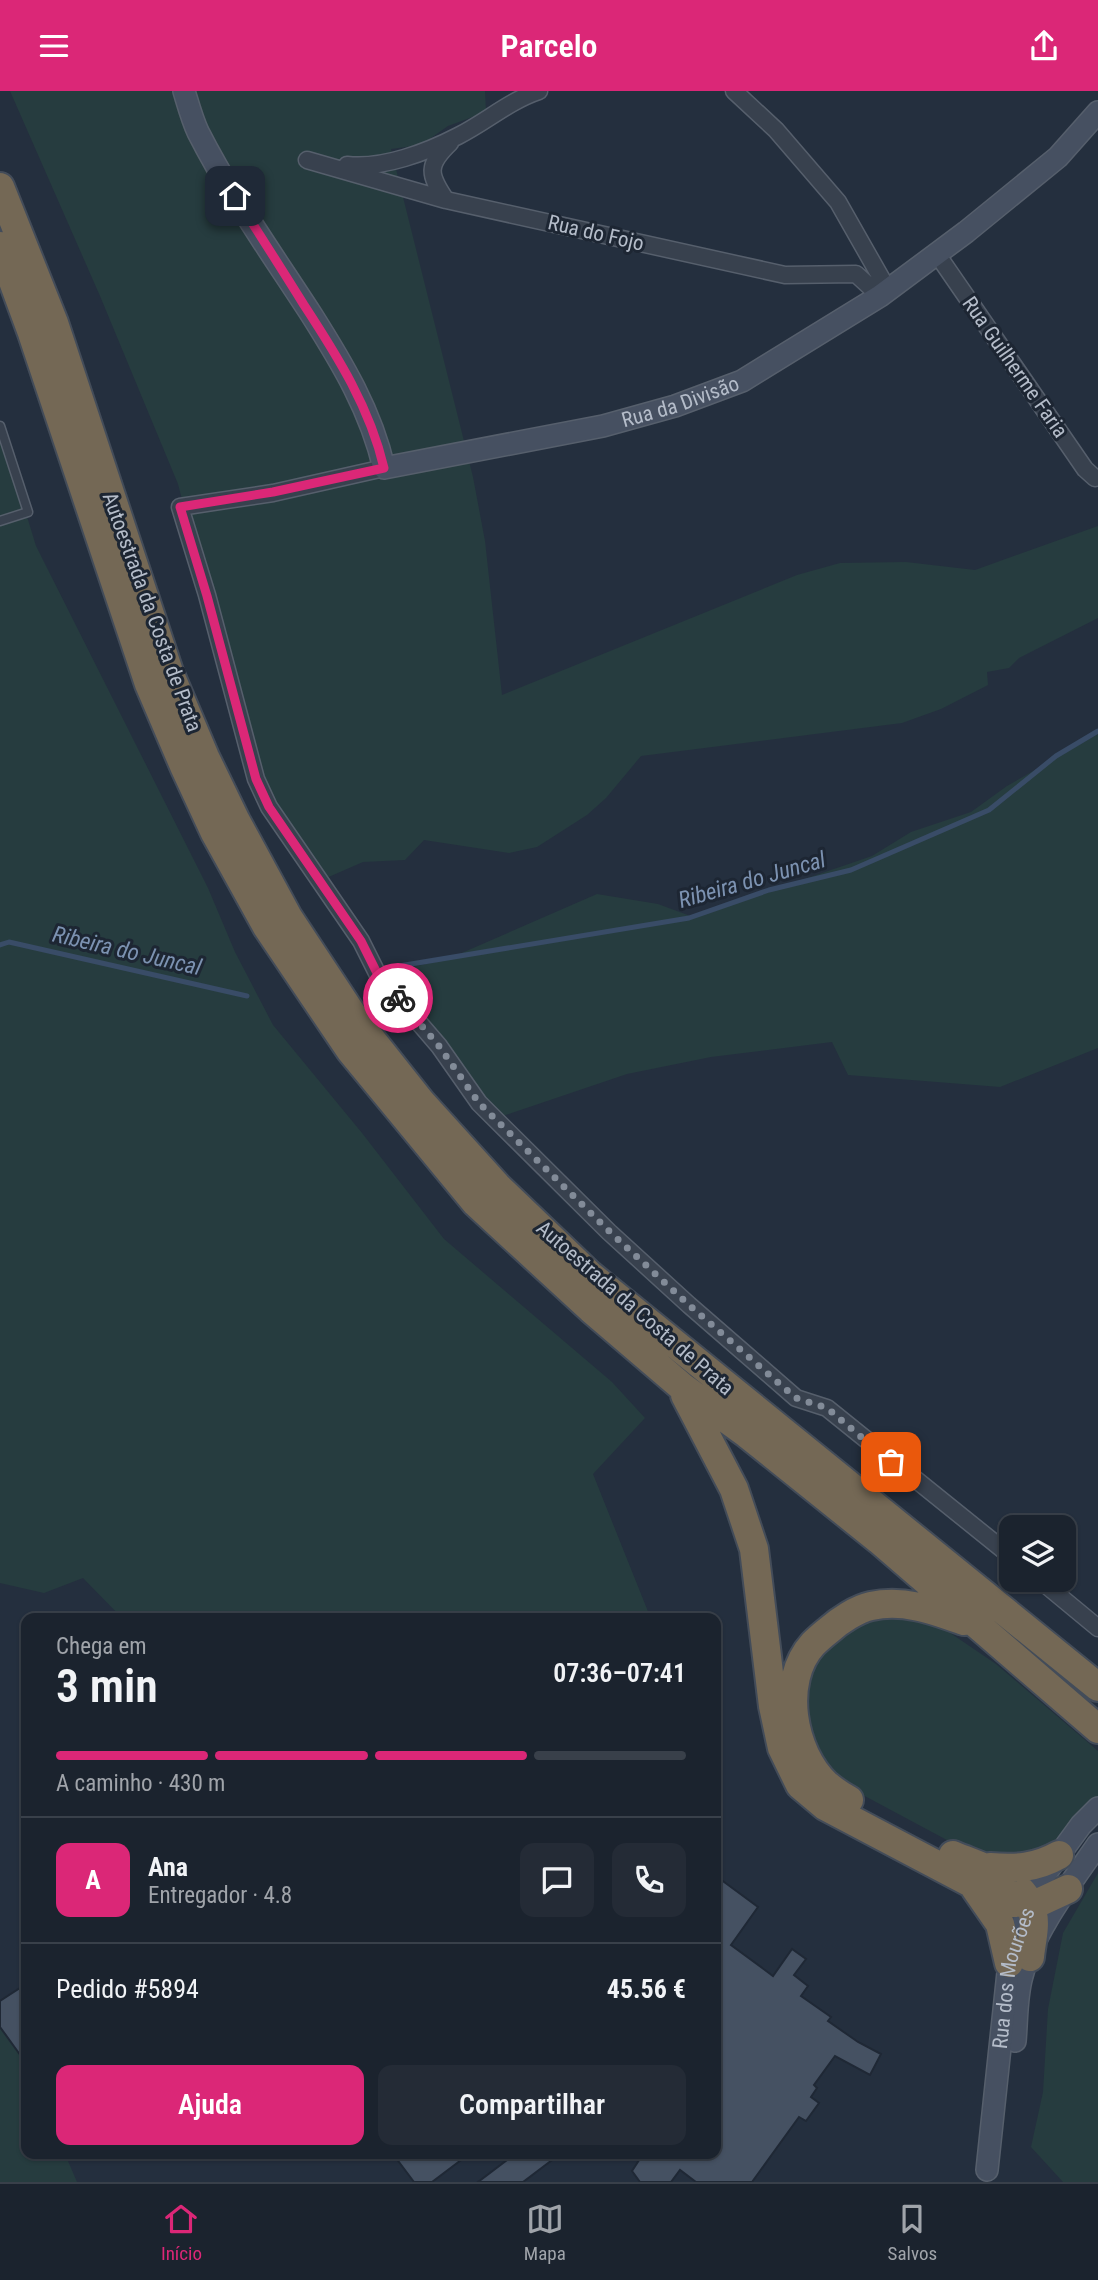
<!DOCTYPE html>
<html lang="pt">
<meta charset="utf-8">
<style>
:root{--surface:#1b232e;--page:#242b36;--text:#f1f3f6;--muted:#a0a4aa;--line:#39404a;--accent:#db2777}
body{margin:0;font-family:"Roboto Condensed",sans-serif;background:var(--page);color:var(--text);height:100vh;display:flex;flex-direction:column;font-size:26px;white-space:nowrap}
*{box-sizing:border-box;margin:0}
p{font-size:23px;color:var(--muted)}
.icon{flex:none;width:38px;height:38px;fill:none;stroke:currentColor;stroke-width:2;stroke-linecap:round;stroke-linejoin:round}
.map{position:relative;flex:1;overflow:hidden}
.side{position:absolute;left:21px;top:1522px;width:700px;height:546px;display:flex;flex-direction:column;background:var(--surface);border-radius:14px;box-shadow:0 2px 5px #0004,0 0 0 2px var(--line)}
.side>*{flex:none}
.buttons{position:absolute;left:999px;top:1424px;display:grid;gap:14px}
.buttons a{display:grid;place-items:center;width:77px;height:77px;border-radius:14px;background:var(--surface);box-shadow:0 2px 5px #0004,0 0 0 2px var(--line);font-size:35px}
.pin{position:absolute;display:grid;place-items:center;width:60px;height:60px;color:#fff;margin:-30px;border-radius:14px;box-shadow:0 4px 10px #0006}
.courier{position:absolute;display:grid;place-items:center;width:70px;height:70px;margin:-35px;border:5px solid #db2777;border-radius:50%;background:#fff;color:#222;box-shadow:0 2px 9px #0007}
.headline em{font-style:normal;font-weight:600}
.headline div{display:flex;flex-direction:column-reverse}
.headline{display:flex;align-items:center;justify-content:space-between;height:119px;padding:0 35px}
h1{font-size:46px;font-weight:600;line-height:52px}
.bar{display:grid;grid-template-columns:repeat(4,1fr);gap:10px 7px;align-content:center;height:84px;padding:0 35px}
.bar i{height:9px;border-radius:5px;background:var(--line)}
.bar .on{background:var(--accent)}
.bar p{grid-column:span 4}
.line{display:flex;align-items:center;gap:18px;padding:0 35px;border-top:2px solid var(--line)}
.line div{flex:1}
.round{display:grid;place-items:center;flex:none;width:74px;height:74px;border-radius:14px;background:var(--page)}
.primary-button{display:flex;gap:14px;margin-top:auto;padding:14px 35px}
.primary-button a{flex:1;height:80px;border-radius:14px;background:var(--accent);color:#fff;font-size:28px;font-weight:600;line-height:80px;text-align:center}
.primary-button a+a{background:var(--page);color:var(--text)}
header{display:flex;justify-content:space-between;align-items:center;height:91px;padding:0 35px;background:var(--accent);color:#fff;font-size:32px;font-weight:600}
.tab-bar{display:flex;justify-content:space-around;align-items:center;height:98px;border-top:2px solid var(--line);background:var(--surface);font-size:19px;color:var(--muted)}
.tab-bar a{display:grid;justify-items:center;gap:4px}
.tab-bar .on{color:var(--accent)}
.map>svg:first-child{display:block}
.green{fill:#263c3f}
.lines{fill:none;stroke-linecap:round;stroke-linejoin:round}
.stream{stroke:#394c67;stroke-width:5}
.building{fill:#455162;stroke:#1f2835;stroke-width:2}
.lane-casing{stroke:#565f6c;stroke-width:11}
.street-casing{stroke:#565f6c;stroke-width:19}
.secondary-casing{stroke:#565f6c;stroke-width:24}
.highway-casing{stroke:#434c59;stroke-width:32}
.lane{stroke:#38414e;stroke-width:8}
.street{stroke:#38414e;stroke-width:16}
.secondary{stroke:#465061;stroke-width:21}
.highway{stroke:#746855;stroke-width:28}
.done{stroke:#828b98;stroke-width:7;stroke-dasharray:0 12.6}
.route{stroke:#db2777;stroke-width:9}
.labels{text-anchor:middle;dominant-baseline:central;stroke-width:6;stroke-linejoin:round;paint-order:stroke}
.street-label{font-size:21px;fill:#b4bcc9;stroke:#1d2633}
.water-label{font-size:23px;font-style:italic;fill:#7c92b1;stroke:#1d2633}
</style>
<header><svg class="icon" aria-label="menu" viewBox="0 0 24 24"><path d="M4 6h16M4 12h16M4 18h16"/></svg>Parcelo<svg class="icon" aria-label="share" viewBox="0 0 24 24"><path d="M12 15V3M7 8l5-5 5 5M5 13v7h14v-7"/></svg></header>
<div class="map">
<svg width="1098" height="2091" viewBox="0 0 1098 2091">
<rect width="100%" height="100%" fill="#242f3e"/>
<path class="green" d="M 10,0 L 485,0 L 486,21 L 448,35 L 421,54 L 391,58 L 473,386 L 485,450 L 502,604 L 797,484 L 840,472 L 906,471 L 975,479 L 1098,435 L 1098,527 L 1019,567 L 1009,577 L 987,581 L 988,594 L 941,618 L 902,632 L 641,665 L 606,707 L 587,724 L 537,756 L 509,762 L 424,749 L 405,769 L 363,771 L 324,788 L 269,704 L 212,524 L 178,393 L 100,205 Z
M 0,337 L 36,455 L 208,797 L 235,861 L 273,934 L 362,1042 L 444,1148 L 612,1291 L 645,1327 L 593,1383 L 651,1528 L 123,1528 L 83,1487 L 44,1502 L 0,1492 Z
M 1098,643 L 1098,957 L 1000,996 L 848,984 L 832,951 L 711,966 L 627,983 L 500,1026 L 386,882 L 448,868 L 597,803 L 658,813 L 693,826 L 872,765 L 911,741 L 971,721 L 1007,695 Z
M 906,1524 L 937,1533 L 996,1573 L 1098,1660 L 1098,1706 L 1052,1753 L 1024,1765 L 973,1763 L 861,1703 L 834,1686 L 817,1661 L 805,1626 L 807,1597 L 816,1574 L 829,1551 L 876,1525 Z
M 1098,1782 L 1098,2091 L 1063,2091 L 1031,2056 L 1043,2001 L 1048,1918 L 1063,1842 Z
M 0,1918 L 11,1934 L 26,1970 L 26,2063 L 65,2063 L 77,2091 L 0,2091 Z"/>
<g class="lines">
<path class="stream" d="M 0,854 L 9,851 L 247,905
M 381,878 L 689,827 L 769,799 L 851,779 L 989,719 L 1056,665 L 1098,640"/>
</g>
<path class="building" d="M 716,1785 L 758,1816 L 731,1854 L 773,1885 L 792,1858 L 806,1868 L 794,1884 L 808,1895 L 801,1905 L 831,1926 L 828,1930 L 858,1951 L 881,1963 L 870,1984 L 835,1965 L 814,1994 L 817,1997 L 811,2006 L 819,2012 L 806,2030 L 799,2026 L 752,2091 L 696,2091 L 680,2079 L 671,2091 L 640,2091 L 632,2080 L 643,2063 L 716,2063 Z
M 20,1897 L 26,1906 L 26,1972 L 0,1936 L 0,1910 Z
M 393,2063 L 469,2063 L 432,2091 L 414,2091 Z
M 515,2063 L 560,2063 L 523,2091 L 478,2091 Z"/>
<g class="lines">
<g class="lane-casing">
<path id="lane" d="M 0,335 L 28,421 L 0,430"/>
</g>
<g class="street-casing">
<path id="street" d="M 734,0 L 776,39 L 838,111 L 888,199
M 307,69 L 446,109 L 785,184 L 856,183 L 880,205
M 347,74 C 383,78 427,61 458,45 C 486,31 509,10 539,0
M 446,109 C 428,83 427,74 450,52
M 937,163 L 1085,378 L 1095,387
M 384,377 L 273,402 L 180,416 L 207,504 L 256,688 L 269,716 L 361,850 L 378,884 L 439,955 L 479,1012 L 609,1141 L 689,1214 L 796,1307 L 827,1317 L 1012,1466
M 1040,1489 L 1098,1537"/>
</g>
<g class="secondary-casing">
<g id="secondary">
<path id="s1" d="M 184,0 C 188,13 192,28 198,41 C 230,104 272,163 311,223 C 342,272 371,320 384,377 L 603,335 L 675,315 L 742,290 L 880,205 L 966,141 L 1058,66 L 1098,21"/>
<path d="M 1015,1950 C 1017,1929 1016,1906 1022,1885 C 1033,1841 1072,1791 1098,1753"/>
<path id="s2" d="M 987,2079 L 1009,1872 L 1030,1813 L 1043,1786 L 1081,1734 L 1098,1717"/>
</g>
</g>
<g class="highway-casing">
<path id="highway" d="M 0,96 L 54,232 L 169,581 L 205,666 L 236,730 L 288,826 L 356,929 L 421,1011 L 497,1095 L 590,1184 L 1098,1596
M 0,155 L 32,242 L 149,593 L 184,675 L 215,742 L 267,836 L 350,959 L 476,1112 L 591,1218 L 681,1295 L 747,1343 L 879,1449 L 1098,1638
M 685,1304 L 734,1398 L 754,1458 L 773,1615 L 782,1657 L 800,1694 L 825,1715 L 1009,1812 L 1040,1811 L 1068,1798
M 849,1709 C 842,1705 834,1700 827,1694 C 792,1662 779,1590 813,1553 C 818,1548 824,1543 829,1539 C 839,1530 857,1518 871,1515 C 904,1508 933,1519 964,1530
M 953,1764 C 983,1777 1025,1786 1033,1823 C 1036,1836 1031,1853 1030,1866
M 990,1776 C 1016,1778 1036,1777 1059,1764
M 975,1797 L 1000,1833 L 1009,1872"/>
</g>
<use href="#lane" class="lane"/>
<use href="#street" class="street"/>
<use href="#secondary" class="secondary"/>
<use href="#highway" class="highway"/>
</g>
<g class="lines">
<path class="done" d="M 398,907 L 439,955 L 479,1012 L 610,1141 L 689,1214 L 796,1307 L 827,1317 L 891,1371"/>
<path class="route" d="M 235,105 C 258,141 281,177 304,214 C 338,266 370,317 384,377 L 273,401 L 180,416 L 207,505 L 256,688 L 269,716 L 361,850 L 378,884 L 398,907"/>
</g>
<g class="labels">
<g class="street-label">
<text transform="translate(596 142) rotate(13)">Rua do Fojo</text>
<text transform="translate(1015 276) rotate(55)">Rua Guilherme Faria</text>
<text stroke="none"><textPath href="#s1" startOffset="733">Rua da Divisão</textPath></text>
<text transform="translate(152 521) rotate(70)">Autoestrada da Costa de Prata</text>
<text transform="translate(635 1217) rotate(41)">Autoestrada da Costa de Prata</text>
<text stroke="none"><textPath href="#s2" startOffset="194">Rua dos Mourões</textPath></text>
</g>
<g class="water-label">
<text transform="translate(752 789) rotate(-16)">Ribeira do Juncal</text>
<text transform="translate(127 860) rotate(13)">Ribeira do Juncal</text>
</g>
</g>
</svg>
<div class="buttons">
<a><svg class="icon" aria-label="layers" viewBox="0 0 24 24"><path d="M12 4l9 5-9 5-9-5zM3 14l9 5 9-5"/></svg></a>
</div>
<div class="pin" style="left:891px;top:1371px;background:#ea580c"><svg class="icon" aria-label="bag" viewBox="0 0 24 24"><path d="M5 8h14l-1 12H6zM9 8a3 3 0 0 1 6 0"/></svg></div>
<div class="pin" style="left:235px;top:105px;background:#1f2937"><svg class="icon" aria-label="home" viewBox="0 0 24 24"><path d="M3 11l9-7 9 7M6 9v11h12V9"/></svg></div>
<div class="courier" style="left:398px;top:907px"><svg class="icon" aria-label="bike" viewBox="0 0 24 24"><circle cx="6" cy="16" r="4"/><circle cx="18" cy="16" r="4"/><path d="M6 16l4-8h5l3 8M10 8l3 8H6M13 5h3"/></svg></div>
<section class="side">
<div class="headline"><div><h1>3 min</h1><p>Chega em</p></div><em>07:36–07:41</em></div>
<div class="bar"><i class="on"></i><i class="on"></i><i class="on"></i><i></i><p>A caminho · 430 m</p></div>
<div class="line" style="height:126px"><b class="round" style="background:var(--accent);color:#fff">A</b><div><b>Ana</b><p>Entregador · 4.8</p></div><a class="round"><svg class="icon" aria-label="chat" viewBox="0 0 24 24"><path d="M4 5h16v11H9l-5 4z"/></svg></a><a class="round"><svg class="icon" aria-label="phone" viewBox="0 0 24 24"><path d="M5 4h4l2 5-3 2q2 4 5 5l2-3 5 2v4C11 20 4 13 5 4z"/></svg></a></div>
<div class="line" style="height:91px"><div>Pedido #5894</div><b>45.56 €</b></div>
<div class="primary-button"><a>Ajuda</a><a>Compartilhar</a></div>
</section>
</div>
<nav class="tab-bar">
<a class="on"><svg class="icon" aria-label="home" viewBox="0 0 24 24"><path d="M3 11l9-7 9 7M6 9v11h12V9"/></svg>Início</a>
<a><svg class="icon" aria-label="map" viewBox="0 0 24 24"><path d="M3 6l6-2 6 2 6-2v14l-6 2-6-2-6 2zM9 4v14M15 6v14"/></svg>Mapa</a>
<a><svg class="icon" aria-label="saved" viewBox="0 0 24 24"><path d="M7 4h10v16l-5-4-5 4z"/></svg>Salvos</a>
</nav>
